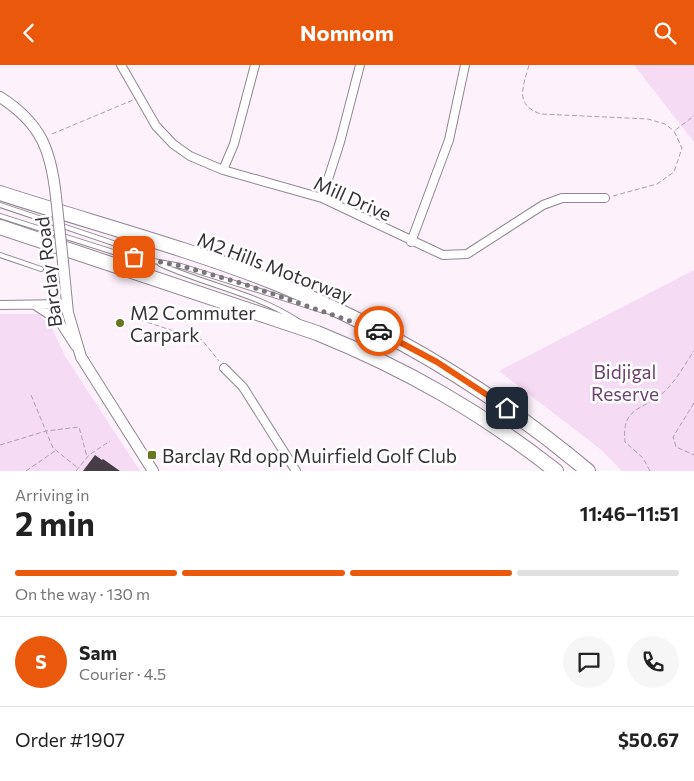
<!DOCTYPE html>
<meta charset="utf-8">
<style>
:root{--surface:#fff;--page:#f6f6f6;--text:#222;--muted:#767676;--line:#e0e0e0;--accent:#ea580c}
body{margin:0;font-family:Commissioner,sans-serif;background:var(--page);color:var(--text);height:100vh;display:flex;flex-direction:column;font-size:19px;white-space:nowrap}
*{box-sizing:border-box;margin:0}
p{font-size:16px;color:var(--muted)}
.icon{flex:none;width:28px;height:28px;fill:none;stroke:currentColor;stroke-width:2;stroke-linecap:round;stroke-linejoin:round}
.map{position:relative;height:406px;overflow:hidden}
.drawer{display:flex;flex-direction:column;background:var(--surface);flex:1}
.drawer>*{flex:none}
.pin{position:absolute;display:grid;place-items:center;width:42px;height:42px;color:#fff;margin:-21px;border-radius:10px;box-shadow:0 2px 8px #0006}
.courier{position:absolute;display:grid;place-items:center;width:50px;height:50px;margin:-25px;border:4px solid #ea580c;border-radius:50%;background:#fff;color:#222;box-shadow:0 1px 6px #0007}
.headline em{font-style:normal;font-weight:700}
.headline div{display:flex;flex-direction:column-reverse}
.headline{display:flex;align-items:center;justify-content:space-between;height:85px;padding:0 15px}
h1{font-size:32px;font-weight:700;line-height:38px}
.bar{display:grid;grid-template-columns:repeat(4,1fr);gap:8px 5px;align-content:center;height:60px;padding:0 15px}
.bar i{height:6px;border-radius:4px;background:var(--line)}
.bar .current{background:var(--accent)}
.bar p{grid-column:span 4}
.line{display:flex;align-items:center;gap:12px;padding:0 15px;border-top:1px solid var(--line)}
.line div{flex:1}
.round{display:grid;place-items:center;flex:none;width:52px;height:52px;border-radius:26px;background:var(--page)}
header{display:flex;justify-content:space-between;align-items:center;height:65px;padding:0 15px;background:var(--accent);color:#fff;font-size:22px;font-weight:700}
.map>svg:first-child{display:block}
.green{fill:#f6dbf5}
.building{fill:#463d46}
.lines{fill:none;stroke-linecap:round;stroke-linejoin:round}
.service-casing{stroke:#918691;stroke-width:6}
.minor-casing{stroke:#918691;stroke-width:10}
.secondary-casing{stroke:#918691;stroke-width:12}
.motorway-casing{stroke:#918691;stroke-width:16}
.path{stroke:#aba2aa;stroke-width:1;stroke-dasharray:5 2.5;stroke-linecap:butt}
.service{stroke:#fff;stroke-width:4}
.minor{stroke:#fff;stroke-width:8}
.secondary{stroke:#fff;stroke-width:10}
.motorway{stroke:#fff;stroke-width:14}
.secondary-bridge-casing{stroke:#918691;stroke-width:12;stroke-linecap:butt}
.secondary-bridge{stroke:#fff;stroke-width:10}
.done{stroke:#7c757b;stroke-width:5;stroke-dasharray:0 9}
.route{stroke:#ea580c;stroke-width:6}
.poi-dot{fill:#6a7621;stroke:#fff;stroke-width:2}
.labels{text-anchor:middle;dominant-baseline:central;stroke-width:5;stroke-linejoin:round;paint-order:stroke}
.street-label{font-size:19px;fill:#363236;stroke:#fff}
.poi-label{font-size:19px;fill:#363236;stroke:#fff;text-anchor:start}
.park-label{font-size:19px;fill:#6f416f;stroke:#fff}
</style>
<header><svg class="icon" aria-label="back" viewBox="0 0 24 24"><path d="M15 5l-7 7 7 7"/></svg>Nomnom<svg class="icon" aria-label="search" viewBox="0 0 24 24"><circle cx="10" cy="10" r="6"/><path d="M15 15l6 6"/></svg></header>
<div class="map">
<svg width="694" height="406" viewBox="0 0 694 406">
<rect width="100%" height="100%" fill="#fdf1fc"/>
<path class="green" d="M 634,0 L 694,0 L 694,77 Z
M 694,205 L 694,406 L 622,406 L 600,384 L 499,306 Z
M 0,249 L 39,249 L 52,263 L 65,291 L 140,406 L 0,406 Z"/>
<path class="building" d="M 95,390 L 102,395 L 103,394 L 120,406 L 83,406 Z"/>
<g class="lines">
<g class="service-casing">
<path id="service" d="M 0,140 L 128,183 L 149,193
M 0,151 L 126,191 L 181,201 L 324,246
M 0,190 L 41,204
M 160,199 C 205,220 256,228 298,256"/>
</g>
<g class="minor-casing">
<path id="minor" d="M 121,0 L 156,61 L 173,79 L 190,91 L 223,105 L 322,133 L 443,190 L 467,189 L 543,140 L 562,133 L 605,133
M 223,105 L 234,79 L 255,0
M 322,133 L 340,77 L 360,0
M 411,177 L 449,75 L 465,0
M 0,240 L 67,239
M 36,241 L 59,256 L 75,281
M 224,303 L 243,322 L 296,406"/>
</g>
<g class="secondary-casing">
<path id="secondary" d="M 0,32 C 41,58 51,85 56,132
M 63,197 L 68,248 L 81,292 L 153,406"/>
</g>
<g class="motorway-casing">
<path id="motorway" d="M 0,128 C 92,158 188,183 278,219 C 391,265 495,328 588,406
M 0,162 L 317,268 C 406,304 481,347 556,406"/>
</g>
<path class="path" d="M 529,0 C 523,22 514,40 541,49 L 648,54 L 665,59 L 674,66
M 52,69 L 133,35
M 613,131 L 657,119 L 674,107 L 682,83 L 674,66 L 694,51
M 140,255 L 202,275 L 219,296
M 31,330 L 53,383 L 78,403
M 694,338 L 673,372 L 676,382 L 694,390
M 0,380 L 46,366 L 79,362 L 87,392
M 26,406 L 55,386
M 76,406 L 89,390 L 110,376
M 650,406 L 643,393 L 625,377 C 621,341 643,346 664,327 C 676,316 685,299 694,286"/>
<use href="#service" class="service"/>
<use href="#minor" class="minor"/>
<use href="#secondary" class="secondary"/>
<use href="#motorway" class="motorway"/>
<g class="secondary-bridge-casing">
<path id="secondary-bridge" d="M 56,132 L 63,197"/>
</g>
<use href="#secondary-bridge" class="secondary-bridge"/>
</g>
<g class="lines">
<path class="done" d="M 134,192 L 182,201 L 241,218 L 379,266"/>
<path class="route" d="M 379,266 L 437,297 L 507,343"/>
</g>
<g class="poi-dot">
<circle cx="120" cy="258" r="5"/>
<rect x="147" y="385" width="10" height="10" rx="2.5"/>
</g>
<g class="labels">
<g class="street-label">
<text transform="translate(353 133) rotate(24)">Mill Drive</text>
<text transform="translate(275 202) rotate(21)">M2 Hills Motorway</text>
<text transform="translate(48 207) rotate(-97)">Barclay Road</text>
</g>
<g class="poi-label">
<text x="130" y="247">M2 Commuter<tspan x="130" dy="22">Carpark</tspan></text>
<text x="162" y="390">Barclay Rd opp Muirfield Golf Club</text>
</g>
<g class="park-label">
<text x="625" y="306">Bidjigal<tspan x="625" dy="22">Reserve</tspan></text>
</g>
</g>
</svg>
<div class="pin" style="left:134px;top:192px;background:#ea580c"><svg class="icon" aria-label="bag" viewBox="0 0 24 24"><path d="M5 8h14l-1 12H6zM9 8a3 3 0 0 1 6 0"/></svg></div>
<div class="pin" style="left:507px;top:343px;background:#1f2937"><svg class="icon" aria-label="home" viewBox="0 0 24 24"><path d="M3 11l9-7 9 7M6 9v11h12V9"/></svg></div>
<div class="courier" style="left:379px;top:266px"><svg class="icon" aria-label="car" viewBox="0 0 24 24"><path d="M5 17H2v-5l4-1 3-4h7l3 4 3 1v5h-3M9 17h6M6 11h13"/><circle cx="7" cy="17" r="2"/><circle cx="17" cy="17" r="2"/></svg></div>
</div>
<section class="drawer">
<div class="headline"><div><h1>2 min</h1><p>Arriving in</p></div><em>11:46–11:51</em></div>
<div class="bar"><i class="current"></i><i class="current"></i><i class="current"></i><i></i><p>On the way · 130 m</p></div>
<div class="line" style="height:90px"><b class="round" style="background:var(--accent);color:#fff">S</b><div><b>Sam</b><p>Courier · 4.5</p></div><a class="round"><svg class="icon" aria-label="chat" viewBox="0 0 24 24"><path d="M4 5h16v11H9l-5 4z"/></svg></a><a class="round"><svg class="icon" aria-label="phone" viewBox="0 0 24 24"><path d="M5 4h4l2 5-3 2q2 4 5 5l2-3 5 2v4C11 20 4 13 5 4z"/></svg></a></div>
<div class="line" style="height:65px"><div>Order #1907</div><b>$50.67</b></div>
</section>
